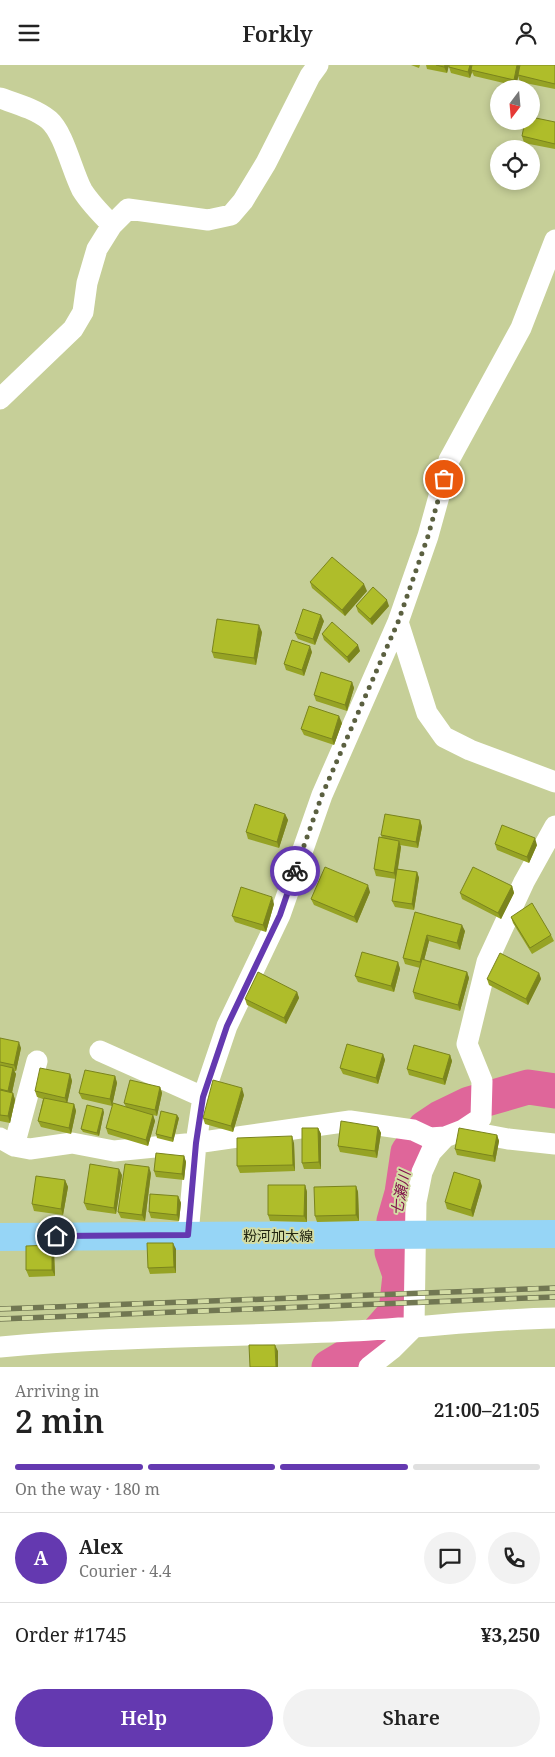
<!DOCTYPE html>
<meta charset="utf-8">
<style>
:root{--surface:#fff;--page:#f2f2f2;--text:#222;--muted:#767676;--line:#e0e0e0;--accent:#6439b0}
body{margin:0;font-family:"Noto Serif","Noto Sans JP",serif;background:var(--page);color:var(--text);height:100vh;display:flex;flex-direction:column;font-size:19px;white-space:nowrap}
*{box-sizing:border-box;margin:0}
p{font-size:16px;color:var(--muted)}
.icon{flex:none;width:28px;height:28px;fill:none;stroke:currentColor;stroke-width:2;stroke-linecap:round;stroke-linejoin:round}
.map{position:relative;height:1302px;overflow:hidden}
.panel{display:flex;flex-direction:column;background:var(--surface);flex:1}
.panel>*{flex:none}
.needle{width:32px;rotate:196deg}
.buttons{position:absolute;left:490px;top:15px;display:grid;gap:10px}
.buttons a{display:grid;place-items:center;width:50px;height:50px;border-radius:50%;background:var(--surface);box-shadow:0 2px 8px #0003;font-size:25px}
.pin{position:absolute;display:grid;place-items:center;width:42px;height:42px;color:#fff;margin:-21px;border:2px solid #fff;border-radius:50%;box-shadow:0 1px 5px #0007}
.courier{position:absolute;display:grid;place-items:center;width:50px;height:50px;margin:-25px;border:4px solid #6439b0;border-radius:50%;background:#fff;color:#222;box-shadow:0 1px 6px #0007}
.head em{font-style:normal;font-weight:600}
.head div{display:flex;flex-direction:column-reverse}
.head{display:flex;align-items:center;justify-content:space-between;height:85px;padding:0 15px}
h1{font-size:32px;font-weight:600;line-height:38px}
.bar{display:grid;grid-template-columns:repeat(4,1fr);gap:8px 5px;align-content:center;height:60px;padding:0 15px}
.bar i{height:6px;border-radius:4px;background:var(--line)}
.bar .current{background:var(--accent)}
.bar p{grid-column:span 4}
.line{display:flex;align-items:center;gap:12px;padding:0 15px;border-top:1px solid var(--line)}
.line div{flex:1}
.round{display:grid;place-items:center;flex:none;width:52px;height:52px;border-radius:26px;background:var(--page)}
.cta{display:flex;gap:10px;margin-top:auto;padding:10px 15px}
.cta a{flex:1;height:58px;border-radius:30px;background:var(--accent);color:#fff;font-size:20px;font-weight:600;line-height:58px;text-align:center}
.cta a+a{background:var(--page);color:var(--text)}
header{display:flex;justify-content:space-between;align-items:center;height:65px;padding:0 15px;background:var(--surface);font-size:22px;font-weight:600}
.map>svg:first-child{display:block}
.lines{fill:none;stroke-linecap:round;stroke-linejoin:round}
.river{stroke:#df669a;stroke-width:35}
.minor{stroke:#fff;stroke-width:21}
.primary{stroke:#96d5f6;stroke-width:28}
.rail-casing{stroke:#717752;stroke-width:5.5}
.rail{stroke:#d3dca4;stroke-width:4;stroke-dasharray:11;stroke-linecap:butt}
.wall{fill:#96a324}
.shaded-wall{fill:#7a841d}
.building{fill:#afbd2a;stroke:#7a841d}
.done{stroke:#5b6040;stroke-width:5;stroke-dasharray:0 9}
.route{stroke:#6439b0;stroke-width:6}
.labels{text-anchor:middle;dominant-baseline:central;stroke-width:4;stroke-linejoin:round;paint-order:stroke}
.street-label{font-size:14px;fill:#222510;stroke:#d3dca4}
.water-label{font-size:15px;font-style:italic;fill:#81114c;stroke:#d3dca4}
</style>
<header><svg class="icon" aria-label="menu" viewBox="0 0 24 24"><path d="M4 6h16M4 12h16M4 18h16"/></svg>Forkly<svg class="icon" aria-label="person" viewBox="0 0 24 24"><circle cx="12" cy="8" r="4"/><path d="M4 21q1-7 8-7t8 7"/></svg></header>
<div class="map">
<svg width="555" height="1302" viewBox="0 0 555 1302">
<rect width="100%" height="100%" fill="#c6cf98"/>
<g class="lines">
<path class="river" d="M 329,1302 L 369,1278 L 396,1247 L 400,1210 L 392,1187 L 394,1156 L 402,1128 L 408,1087 L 425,1063 L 440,1053 L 469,1039 L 528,1022 L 555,1026"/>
<path class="minor" d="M 0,33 C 17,39 35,44 49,55 C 64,68 72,106 82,125 C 90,138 101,149 112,160
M 0,334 L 73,264 L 83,247 L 87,218 L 97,184 L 112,160 L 128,144 L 208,155 L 231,150 L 243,136 L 266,98 L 310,11 L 318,0
M 398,557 L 427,648 L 444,672 L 470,685 L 555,717
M 100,986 L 203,1032
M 471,1067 L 508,1074 L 555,1079
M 0,1073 L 14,1081 L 30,1084 L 72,1078 L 114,1086 L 196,1078 L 350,1056 L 413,1065 L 430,1073 L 445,1072
M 14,1081 L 37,996
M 188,1170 L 196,1078 L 203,1032 L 227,961 L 280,850 L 322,730 L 398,557 L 428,471 L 449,395 L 521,263 L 555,175
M 0,1282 C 117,1271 234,1272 351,1266 C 419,1263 487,1254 555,1253
M 369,1302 L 392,1284 L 414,1262 L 416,1137 L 422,1107 L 431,1087 L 445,1072 L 463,1065 L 481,1053 L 482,1016 L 467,979 L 487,897 L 524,817 L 555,761"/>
<path class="primary" d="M 0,1172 C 185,1170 370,1171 555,1169"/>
<g class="rail-casing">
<path id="rail" d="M 0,1244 L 555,1223
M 0,1254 L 555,1232"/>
</g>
<use href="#rail" class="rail"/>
</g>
<path class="wall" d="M 411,0 L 420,0 L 419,3 Z
M 426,0 L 449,0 L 447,8 L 427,4 Z
M 555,0 L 555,24 L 520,17 L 518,11 L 516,21 L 474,11 L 472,7 L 470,13 L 451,8 L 449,2 Z
M 555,57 L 555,84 L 524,78 L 522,71 Z
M 310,517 L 367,526 L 345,551 L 312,523 Z
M 356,541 L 389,541 L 372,560 L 358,547 Z
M 324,556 L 315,580 L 298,574 L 295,568 Z
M 262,567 L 256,600 L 214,593 L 212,587 Z
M 322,569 L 360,586 L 349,598 L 324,575 Z
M 312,587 L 304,611 L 286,605 L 284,599 Z
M 352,617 L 354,623 L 347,646 L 316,636 L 314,630 Z
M 342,658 L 334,680 L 304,670 L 301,664 Z
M 285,749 L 288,755 L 279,783 L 248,774 L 246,767 Z
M 420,755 L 422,762 L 418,783 L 400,780 L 401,782 L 398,804 L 417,807 L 419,813 L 414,845 L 395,842 L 392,836 L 396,814 L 376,811 L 374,804 L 382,773 L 381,770 Z
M 495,779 L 537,780 L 529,798 L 497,785 Z
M 512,821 L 514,828 L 501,854 L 462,834 L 460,828 Z
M 370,827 L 357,858 L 314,840 L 311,834 Z
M 274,839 L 266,867 L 235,857 L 232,851 Z
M 415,847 L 465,866 L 460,885 L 429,876 L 424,895 L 467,907 L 469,913 L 460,946 L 415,934 L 413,927 L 420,903 L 405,899 L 403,893 Z
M 511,852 L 551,870 L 554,876 L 532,889 L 513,858 Z
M 398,897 L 400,904 L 394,927 L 358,917 L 355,911 Z
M 539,908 L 541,914 L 528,940 L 489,920 L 487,914 Z
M 297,927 L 299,933 L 286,959 L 247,940 L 245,934 Z
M 0,973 L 21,983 L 16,1006 L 14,1006 L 16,1009 L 12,1028 L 13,1028 L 15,1035 L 10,1058 L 0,1056 Z
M 383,989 L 385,995 L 378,1019 L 343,1009 L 340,1003 Z
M 450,990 L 452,996 L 445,1020 L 409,1010 L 407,1004 Z
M 70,1009 L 72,1016 L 67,1038 L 74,1039 L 76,1046 L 71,1069 L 41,1062 L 38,1056 L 43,1034 L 37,1032 L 35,1026 Z
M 115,1011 L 117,1018 L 112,1041 L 82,1034 L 79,1028 Z
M 160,1022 L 162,1028 L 157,1051 L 153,1050 L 155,1056 L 148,1081 L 108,1069 L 106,1063 L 126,1042 L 124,1038 Z
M 244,1030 L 233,1067 L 205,1059 L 203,1053 Z
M 104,1047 L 99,1071 L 83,1067 L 81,1064 Z
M 179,1053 L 173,1077 L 157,1073 L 156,1069 Z
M 378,1062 L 381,1068 L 377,1093 L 340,1087 L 338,1081 Z
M 318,1063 L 321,1069 L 321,1104 L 304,1104 L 302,1098 Z
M 497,1070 L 499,1076 L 495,1097 L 457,1090 L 455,1084 Z
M 294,1078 L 295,1106 L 240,1108 L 237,1101 Z
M 184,1091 L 186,1097 L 184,1115 L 156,1112 L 154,1106 Z
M 151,1108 L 145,1156 L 121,1153 L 118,1147 Z
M 122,1110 L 116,1149 L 87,1145 L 84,1138 Z
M 65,1115 L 68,1122 L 63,1150 L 34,1146 L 32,1139 Z
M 305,1120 L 307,1127 L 307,1157 L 270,1156 L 268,1150 Z
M 356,1121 L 358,1127 L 359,1156 L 317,1157 L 315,1151 Z
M 482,1121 L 473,1152 L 447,1144 L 445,1137 Z
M 178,1131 L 181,1138 L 179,1156 L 151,1153 L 149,1147 Z
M 52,1180 L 54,1186 L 55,1211 L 29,1212 L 26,1205 Z
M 176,1184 L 176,1208 L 150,1209 L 148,1203 Z"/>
<path class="shaded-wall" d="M 445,0 L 449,0 L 447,8 L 444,2 Z
M 470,0 L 473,0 L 471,5 L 472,7 L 470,13 L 468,7 Z
M 517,0 L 521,0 L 516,21 L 514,15 Z
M 364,519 L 367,526 L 345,551 L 342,545 Z
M 387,535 L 389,541 L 372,560 L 370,554 Z
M 321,550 L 324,556 L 315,580 L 313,574 Z
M 259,560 L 262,567 L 256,600 L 254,593 Z
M 358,580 L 360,586 L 349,598 L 347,592 Z
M 310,581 L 312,587 L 304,611 L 302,605 Z
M 352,617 L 354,623 L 347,646 L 345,640 Z
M 339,651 L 342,658 L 334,680 L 332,674 Z
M 285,749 L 288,755 L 279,783 L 277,777 Z
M 420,755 L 422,762 L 418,783 L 416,777 Z
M 535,773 L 537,780 L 529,798 L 527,792 Z
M 399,776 L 401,782 L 396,814 L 394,808 Z
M 417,807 L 419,813 L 414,845 L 412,839 Z
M 368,820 L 370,827 L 357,858 L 354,852 Z
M 512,821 L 514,828 L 501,854 L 498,848 Z
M 272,832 L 274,839 L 266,867 L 263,860 Z
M 462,860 L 465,866 L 460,885 L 457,878 Z
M 427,870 L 429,876 L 422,903 L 420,897 Z
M 398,897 L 400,904 L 394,927 L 391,921 Z
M 467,907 L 469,913 L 460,946 L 458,940 Z
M 539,908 L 541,914 L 528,940 L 526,934 Z
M 297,927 L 299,933 L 286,959 L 284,953 Z
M 19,977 L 21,983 L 16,1006 L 14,1000 Z
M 383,989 L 385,995 L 378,1019 L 376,1013 Z
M 450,990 L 452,996 L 445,1020 L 443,1014 Z
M 13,1003 L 16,1009 L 11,1032 L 8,1026 Z
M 70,1009 L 72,1016 L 67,1039 L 65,1033 Z
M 115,1011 L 117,1018 L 112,1041 L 110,1034 Z
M 160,1022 L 162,1028 L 157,1051 L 155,1045 Z
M 242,1023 L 244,1030 L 233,1067 L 231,1061 Z
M 13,1028 L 15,1035 L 10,1058 L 8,1051 Z
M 74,1039 L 76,1046 L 71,1069 L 69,1063 Z
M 103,1044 L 104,1047 L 99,1071 L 97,1068 Z
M 153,1050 L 155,1056 L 148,1081 L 146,1075 Z
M 177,1050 L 179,1053 L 173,1077 L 172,1073 Z
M 378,1062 L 381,1068 L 377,1093 L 375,1086 Z
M 318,1063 L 321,1069 L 321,1104 L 319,1097 Z
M 497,1070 L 499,1076 L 495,1097 L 493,1091 Z
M 292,1071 L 294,1078 L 295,1106 L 293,1100 Z
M 184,1091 L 186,1097 L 184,1115 L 182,1109 Z
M 149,1102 L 151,1108 L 145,1156 L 142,1150 Z
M 119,1104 L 122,1110 L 116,1149 L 114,1143 Z
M 65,1115 L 68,1122 L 63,1150 L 61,1144 Z
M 480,1115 L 482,1121 L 473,1152 L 471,1145 Z
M 305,1120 L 307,1127 L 307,1157 L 304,1151 Z
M 356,1121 L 358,1127 L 359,1156 L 356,1150 Z
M 178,1131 L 181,1138 L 179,1156 L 177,1150 Z
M 173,1178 L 176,1184 L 176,1208 L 174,1202 Z
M 52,1180 L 54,1186 L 55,1211 L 52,1205 Z
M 275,1280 L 278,1286 L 278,1302 L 276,1302 Z"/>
<path class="building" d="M 436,0 L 445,0 L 444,2 Z
M 449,0 L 470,0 L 468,7 L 449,2 Z
M 472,0 L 517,0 L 514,15 L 471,5 Z
M 520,0 L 555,0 L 555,19 L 518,10 Z
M 531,52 L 555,57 L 555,79 L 522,71 L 525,56 L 531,56 Z
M 332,492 L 364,519 L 342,545 L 310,517 Z
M 373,522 L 387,535 L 370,554 L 356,541 Z
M 303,544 L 321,550 L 313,574 L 295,568 Z
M 217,554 L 259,560 L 254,593 L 212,587 Z
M 332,557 L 358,580 L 347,592 L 322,569 Z
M 292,575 L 310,581 L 302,605 L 284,599 Z
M 321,607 L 352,617 L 345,640 L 314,630 Z
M 309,641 L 339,651 L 332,674 L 301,664 Z
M 255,739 L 285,749 L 277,777 L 246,767 Z
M 385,749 L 420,755 L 416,777 L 381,770 Z
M 502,760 L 535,773 L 527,792 L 495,779 Z
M 379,772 L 399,776 L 394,808 L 374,804 Z
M 325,802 L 368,820 L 354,852 L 311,834 Z
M 473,802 L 512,821 L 498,848 L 460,828 Z
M 397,804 L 417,807 L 412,839 L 392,836 Z
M 241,822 L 272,832 L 263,860 L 232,851 Z
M 532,838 L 551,870 L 530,883 L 511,852 Z
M 415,847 L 462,860 L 457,878 L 427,870 L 420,897 L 403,893 Z
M 362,887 L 398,897 L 391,921 L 355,911 Z
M 500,888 L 539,908 L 526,934 L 487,914 Z
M 422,894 L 467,907 L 458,940 L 413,927 Z
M 258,907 L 297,927 L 284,953 L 245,934 Z
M 0,973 L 19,977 L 14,1000 L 0,997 Z
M 347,979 L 383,989 L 376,1013 L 340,1003 Z
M 414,980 L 450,990 L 443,1014 L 407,1004 Z
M 0,1000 L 13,1003 L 8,1026 L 0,1024 Z
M 40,1003 L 70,1009 L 65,1033 L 35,1026 Z
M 85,1005 L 115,1011 L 110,1034 L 79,1028 Z
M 130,1015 L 160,1022 L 155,1045 L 124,1038 Z
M 213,1015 L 242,1023 L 231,1061 L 203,1053 Z
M 0,1025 L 13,1028 L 8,1051 L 0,1050 Z
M 44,1033 L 74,1039 L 69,1063 L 38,1056 Z
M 113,1038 L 153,1050 L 146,1075 L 106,1063 Z
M 87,1040 L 103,1044 L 97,1068 L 81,1064 Z
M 161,1046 L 177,1050 L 172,1073 L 156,1069 Z
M 341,1056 L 378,1062 L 375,1086 L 338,1081 Z
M 302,1063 L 318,1063 L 319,1097 L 302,1098 Z
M 459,1063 L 497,1070 L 493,1091 L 455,1084 Z
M 292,1071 L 293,1100 L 237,1101 L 237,1073 Z
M 156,1088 L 184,1091 L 182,1109 L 154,1106 Z
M 90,1099 L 119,1104 L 114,1143 L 84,1138 Z
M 125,1099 L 149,1102 L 142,1150 L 118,1147 Z
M 454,1107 L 480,1115 L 471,1145 L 445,1137 Z
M 36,1111 L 65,1115 L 61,1144 L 32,1139 Z
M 268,1120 L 305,1120 L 304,1151 L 268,1150 Z
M 356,1121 L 356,1150 L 315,1151 L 314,1122 Z
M 150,1129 L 178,1131 L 177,1150 L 149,1147 Z
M 147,1178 L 173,1178 L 174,1202 L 148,1203 Z
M 52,1180 L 52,1205 L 26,1205 L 26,1181 Z
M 249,1280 L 275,1280 L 276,1302 L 250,1302 Z"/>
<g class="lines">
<path class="done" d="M 295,806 L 322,730 L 398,557 L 428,471 L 444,414"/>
<path class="route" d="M 56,1171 L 188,1170 L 196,1078 L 203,1032 L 227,961 L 280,850 L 295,806"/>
</g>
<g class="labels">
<g class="street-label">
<text x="278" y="1170">粉河加太線</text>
</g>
<g class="water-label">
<text transform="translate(400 1128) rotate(-79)">七瀬川</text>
</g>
</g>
</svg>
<div class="buttons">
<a><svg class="needle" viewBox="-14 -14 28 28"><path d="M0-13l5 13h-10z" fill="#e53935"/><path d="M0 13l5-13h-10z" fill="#767676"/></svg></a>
<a><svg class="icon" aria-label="locate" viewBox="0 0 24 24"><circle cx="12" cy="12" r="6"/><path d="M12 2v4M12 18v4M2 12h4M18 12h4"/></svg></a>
</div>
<div class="pin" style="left:444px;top:414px;background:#ea580c"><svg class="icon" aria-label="bag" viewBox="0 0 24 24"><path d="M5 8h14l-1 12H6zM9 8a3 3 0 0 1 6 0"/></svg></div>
<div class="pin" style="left:56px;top:1171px;background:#1f2937"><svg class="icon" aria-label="home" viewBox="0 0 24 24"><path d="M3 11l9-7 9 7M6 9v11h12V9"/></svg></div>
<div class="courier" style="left:295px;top:806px"><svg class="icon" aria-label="bike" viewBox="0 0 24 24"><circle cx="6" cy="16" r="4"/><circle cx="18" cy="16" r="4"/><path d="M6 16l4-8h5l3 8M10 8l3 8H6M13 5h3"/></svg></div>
</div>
<section class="panel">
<div class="head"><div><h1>2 min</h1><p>Arriving in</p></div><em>21:00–21:05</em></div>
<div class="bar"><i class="current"></i><i class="current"></i><i class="current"></i><i></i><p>On the way · 180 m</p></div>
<div class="line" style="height:90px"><b class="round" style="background:var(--accent);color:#fff">A</b><div><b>Alex</b><p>Courier · 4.4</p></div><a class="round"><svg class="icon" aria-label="chat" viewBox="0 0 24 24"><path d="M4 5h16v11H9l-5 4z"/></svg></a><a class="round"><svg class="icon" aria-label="phone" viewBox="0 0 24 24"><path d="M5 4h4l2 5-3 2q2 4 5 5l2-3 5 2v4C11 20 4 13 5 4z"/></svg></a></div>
<div class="line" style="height:65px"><div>Order #1745</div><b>¥3,250</b></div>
<div class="cta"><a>Help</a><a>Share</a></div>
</section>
